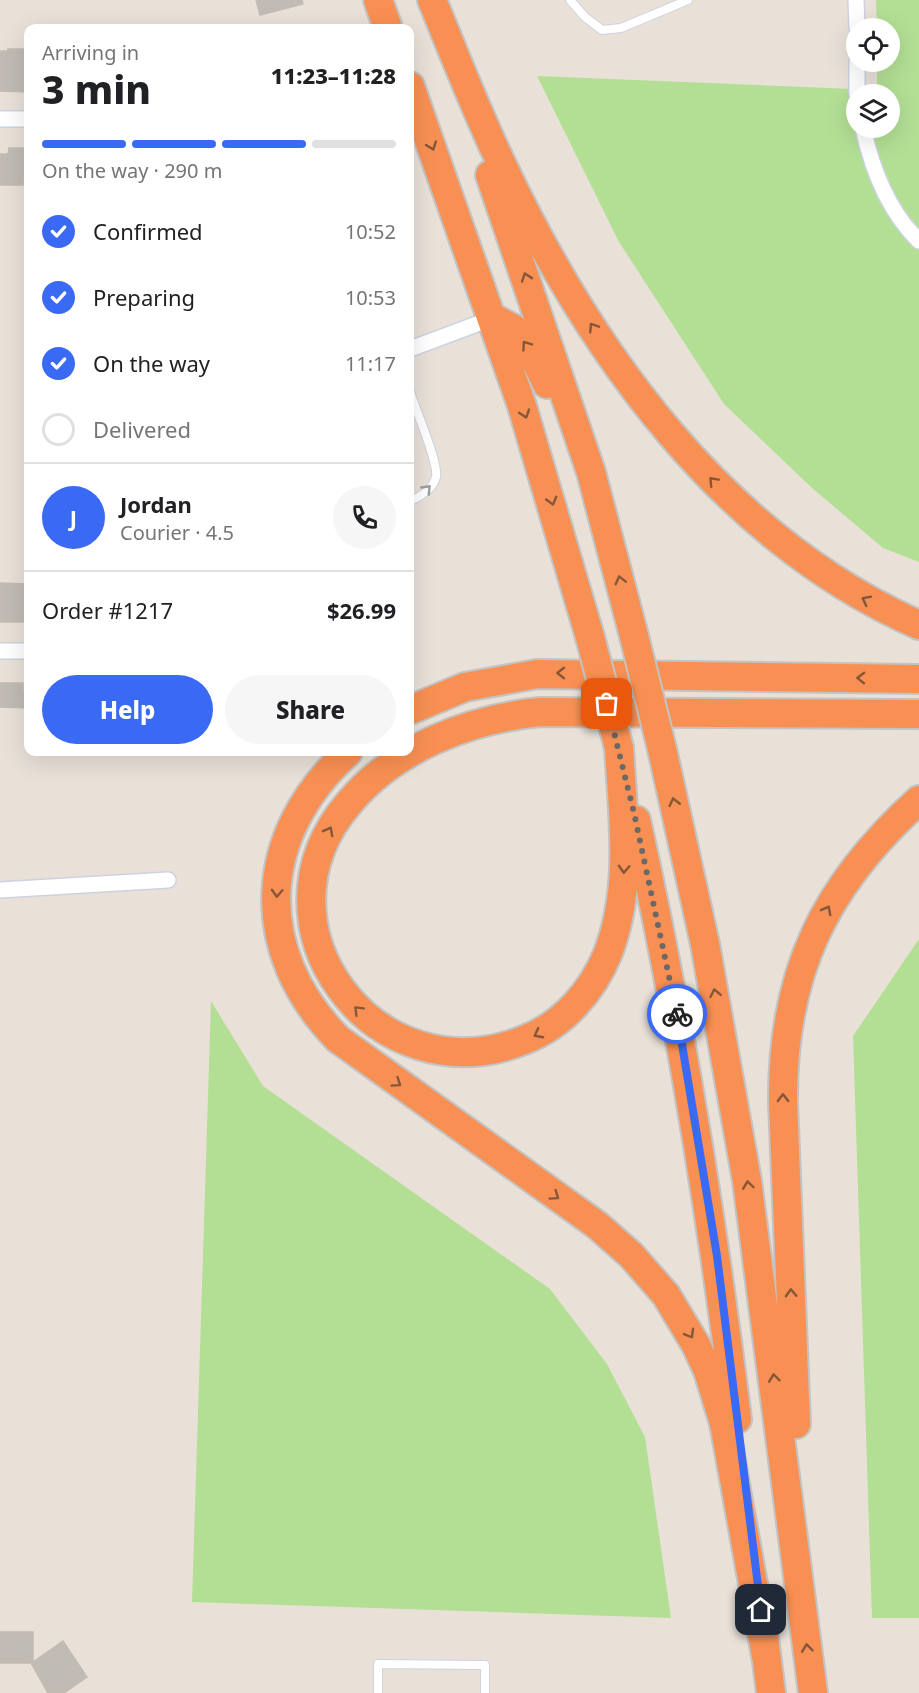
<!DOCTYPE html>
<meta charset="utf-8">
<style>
:root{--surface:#fff;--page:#f6f6f6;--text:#202124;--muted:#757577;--line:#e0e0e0;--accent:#3a69f4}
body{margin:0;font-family:"Noto Sans",sans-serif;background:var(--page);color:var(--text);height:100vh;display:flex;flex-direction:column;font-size:22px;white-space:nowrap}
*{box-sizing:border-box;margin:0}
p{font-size:20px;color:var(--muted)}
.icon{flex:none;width:33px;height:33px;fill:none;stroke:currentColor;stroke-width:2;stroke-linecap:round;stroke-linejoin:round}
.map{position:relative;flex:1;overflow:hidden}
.details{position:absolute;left:24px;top:24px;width:390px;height:732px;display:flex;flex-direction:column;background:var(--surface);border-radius:12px;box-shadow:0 6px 24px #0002}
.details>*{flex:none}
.fabs{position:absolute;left:846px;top:18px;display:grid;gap:12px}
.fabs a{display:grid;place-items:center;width:54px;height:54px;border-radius:50%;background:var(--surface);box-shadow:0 6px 24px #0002;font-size:30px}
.pin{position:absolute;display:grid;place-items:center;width:51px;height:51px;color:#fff;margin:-26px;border-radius:12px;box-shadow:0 3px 9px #0006}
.courier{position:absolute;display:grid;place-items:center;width:60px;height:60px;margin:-30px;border:4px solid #3a69f4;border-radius:50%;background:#fff;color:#222;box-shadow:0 2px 8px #0007}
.head em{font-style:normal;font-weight:800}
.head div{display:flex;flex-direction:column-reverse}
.head{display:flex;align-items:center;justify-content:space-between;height:102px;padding:0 18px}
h1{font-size:39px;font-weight:800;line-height:45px}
.bar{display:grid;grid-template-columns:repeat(4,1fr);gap:9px 6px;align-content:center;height:72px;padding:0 18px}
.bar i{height:8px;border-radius:4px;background:var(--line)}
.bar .on{background:var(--accent)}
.bar p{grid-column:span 4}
.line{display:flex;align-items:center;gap:15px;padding:0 18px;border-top:2px solid var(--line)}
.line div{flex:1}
.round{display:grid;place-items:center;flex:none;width:63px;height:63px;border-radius:32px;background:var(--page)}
ol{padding:0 18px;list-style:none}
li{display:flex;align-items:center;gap:18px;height:66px}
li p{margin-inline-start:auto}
li .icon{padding:6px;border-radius:50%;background:var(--accent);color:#fff;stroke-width:4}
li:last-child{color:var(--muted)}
li i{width:33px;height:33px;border:3px solid var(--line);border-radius:50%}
.primary-button{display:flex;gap:12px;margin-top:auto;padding:12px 18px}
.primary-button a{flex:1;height:69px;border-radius:36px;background:var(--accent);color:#fff;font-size:24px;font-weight:800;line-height:69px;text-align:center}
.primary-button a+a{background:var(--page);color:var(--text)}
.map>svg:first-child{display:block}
.green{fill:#b3df95;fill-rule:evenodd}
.building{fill:#c1bbb5;stroke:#c4bcb2;stroke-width:1.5}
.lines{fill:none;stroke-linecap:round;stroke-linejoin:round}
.lane-casing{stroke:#cdd2e0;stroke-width:10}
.street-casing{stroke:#cdd2e0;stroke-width:18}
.highway-casing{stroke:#c3c3c3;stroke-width:32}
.lane{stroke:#fff;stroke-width:8}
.street{stroke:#fff;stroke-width:15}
.highway{stroke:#f99053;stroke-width:28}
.highway-bridge-casing{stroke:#c3c3c3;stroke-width:32;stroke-linecap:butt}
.highway-bridge{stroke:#f99053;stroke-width:28}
.oneway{stroke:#86563b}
.oneway2{stroke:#9e9e9e}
.done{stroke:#6b6865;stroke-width:6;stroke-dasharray:0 10.8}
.route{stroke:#3a69f4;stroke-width:8}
</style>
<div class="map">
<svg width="919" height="1693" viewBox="0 0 919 1693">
<rect width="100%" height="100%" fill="#e9e1d8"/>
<path class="green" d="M 876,0 L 919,0 L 919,562 L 883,548 L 812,488 L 724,404 L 619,242 L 537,76 L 877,90 L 877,62 L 890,62 L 890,28 L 877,28 ZM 856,94 L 890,94 L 890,128 L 856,128 Z
M 919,939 L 919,1618 L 872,1618 L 853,1036 Z
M 211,1001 L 263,1086 L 550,1289 L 607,1364 L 645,1437 L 671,1618 L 192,1602 Z"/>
<path class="building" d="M 256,0 L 302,0 L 303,4 L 260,15 Z
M 8,49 L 28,49 L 28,92 L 0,91 L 0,51 L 8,51 Z
M 9,148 L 24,148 L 23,185 L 0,185 L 0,154 L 8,154 Z
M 0,583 L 28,584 L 28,622 L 0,622 Z
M 0,683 L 23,683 L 23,693 L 28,693 L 28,708 L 0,707 Z
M 0,1632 L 33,1632 L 33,1662 L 63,1641 L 87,1677 L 64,1693 L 48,1693 L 31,1663 L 0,1663 Z"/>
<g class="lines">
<g class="lane-casing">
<path id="lane" d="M 570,0 L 585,17 L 602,30 L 621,28 L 688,0
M 410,392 C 415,408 439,463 436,477 C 433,489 420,497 410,501
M 378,1693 L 378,1664 L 485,1665 L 485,1693"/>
</g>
<g class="street-casing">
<path id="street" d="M 856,0 L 857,28
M 857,62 L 857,94
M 0,119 L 28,119
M 863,128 C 872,169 888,211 919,241
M 410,349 L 493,318
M 0,651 L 28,651
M 0,890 L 168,880"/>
</g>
<g class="highway-casing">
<path id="highway" d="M 378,0 L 388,28
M 432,0 C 455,56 477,113 503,167 C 592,355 724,539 919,625
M 410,86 L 522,406 L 590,637
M 490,175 L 591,472 L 634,636
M 493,318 L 514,329 L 531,351 L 547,384
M 410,710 L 465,687 L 537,674 L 919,679
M 619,748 C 623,816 633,888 608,953 C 592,992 563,1025 524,1040 C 376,1100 244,925 349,803 C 395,748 469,719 540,712 L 919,714
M 662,749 L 705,944 L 747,1181 L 813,1693
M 348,752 C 257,834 251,950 338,1039 L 597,1225 L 631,1255 L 666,1295 L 696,1345 L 708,1371 L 724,1423 L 766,1656
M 636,820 C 680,1019 712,1217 737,1419
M 796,1424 L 783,1102 C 782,973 824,886 919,800
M 764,1638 L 771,1693"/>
</g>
<use href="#lane" class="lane"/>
<use href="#street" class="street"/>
<use href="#highway" class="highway"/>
<g class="highway-bridge-casing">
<path id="highway-bridge" d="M 634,636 L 662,749
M 590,637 L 619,748"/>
</g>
<use href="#highway-bridge" class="highway-bridge"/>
</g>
<defs><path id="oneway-chevron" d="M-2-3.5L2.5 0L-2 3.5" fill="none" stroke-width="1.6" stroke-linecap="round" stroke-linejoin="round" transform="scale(1.5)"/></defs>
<g class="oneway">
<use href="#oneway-chevron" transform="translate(432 146) rotate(70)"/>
<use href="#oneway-chevron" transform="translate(526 277) rotate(-109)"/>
<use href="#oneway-chevron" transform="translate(593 327) rotate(-123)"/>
<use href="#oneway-chevron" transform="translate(526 345) rotate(-125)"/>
<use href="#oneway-chevron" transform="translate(525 414) rotate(72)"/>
<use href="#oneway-chevron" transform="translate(713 481) rotate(-133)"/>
<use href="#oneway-chevron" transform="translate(552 501) rotate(74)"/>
<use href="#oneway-chevron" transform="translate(620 580) rotate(-104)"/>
<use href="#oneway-chevron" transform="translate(866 600) rotate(-153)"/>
<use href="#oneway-chevron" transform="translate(561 673) rotate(180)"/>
<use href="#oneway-chevron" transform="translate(861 678) rotate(-179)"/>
<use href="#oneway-chevron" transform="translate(674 802) rotate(-103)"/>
<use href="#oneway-chevron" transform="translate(329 831) rotate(-62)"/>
<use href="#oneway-chevron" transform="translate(624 869) rotate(93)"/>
<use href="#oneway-chevron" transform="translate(277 893) rotate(93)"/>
<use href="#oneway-chevron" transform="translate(827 910) rotate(-62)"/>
<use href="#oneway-chevron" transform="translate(715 993) rotate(-101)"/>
<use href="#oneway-chevron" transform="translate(358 1010) rotate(-135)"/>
<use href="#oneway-chevron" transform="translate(538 1034) rotate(152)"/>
<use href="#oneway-chevron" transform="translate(397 1083) rotate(35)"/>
<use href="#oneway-chevron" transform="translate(783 1098) rotate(-91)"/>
<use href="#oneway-chevron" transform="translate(748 1185) rotate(-98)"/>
<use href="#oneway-chevron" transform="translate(555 1196) rotate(35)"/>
<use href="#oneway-chevron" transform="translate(791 1293) rotate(-92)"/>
<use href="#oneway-chevron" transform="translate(690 1334) rotate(60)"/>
<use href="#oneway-chevron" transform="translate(774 1378) rotate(-97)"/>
<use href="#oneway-chevron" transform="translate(807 1648) rotate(-97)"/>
</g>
<use class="oneway2" href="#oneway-chevron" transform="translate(427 489) rotate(-46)"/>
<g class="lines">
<path class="done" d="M 607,704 L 634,813 L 677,1014"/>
<path class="route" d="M 677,1014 L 717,1256 L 761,1610"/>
</g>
</svg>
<div class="fabs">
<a><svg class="icon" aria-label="locate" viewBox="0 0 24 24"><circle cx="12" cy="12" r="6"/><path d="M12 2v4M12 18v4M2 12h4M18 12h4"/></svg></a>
<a><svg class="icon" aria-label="layers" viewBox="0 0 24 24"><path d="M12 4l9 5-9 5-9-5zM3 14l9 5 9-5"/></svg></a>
</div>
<div class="pin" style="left:607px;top:704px;background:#ea580c"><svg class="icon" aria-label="bag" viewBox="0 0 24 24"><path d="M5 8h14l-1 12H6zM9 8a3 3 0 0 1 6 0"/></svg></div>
<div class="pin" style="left:761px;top:1610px;background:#1f2937"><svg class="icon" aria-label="home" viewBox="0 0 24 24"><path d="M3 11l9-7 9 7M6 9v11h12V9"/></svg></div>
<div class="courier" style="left:677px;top:1014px"><svg class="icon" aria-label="bike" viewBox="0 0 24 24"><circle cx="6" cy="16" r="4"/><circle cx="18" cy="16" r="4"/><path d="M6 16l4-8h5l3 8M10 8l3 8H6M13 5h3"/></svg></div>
<section class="details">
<div class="head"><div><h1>3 min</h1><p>Arriving in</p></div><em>11:23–11:28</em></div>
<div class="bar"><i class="on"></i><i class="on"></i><i class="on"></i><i></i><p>On the way · 290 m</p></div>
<ol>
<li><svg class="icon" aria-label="check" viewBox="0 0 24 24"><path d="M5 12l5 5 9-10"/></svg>Confirmed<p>10:52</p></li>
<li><svg class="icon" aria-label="check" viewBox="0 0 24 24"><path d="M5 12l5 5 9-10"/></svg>Preparing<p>10:53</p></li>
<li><svg class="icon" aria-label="check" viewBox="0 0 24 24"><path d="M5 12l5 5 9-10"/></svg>On the way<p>11:17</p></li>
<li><i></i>Delivered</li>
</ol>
<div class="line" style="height:108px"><b class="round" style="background:var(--accent);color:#fff">J</b><div><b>Jordan</b><p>Courier · 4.5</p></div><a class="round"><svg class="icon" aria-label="phone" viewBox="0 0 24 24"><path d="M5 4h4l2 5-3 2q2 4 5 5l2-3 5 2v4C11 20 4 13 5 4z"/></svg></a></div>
<div class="line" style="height:78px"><div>Order #1217</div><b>$26.99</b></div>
<div class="primary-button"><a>Help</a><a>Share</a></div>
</section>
</div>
